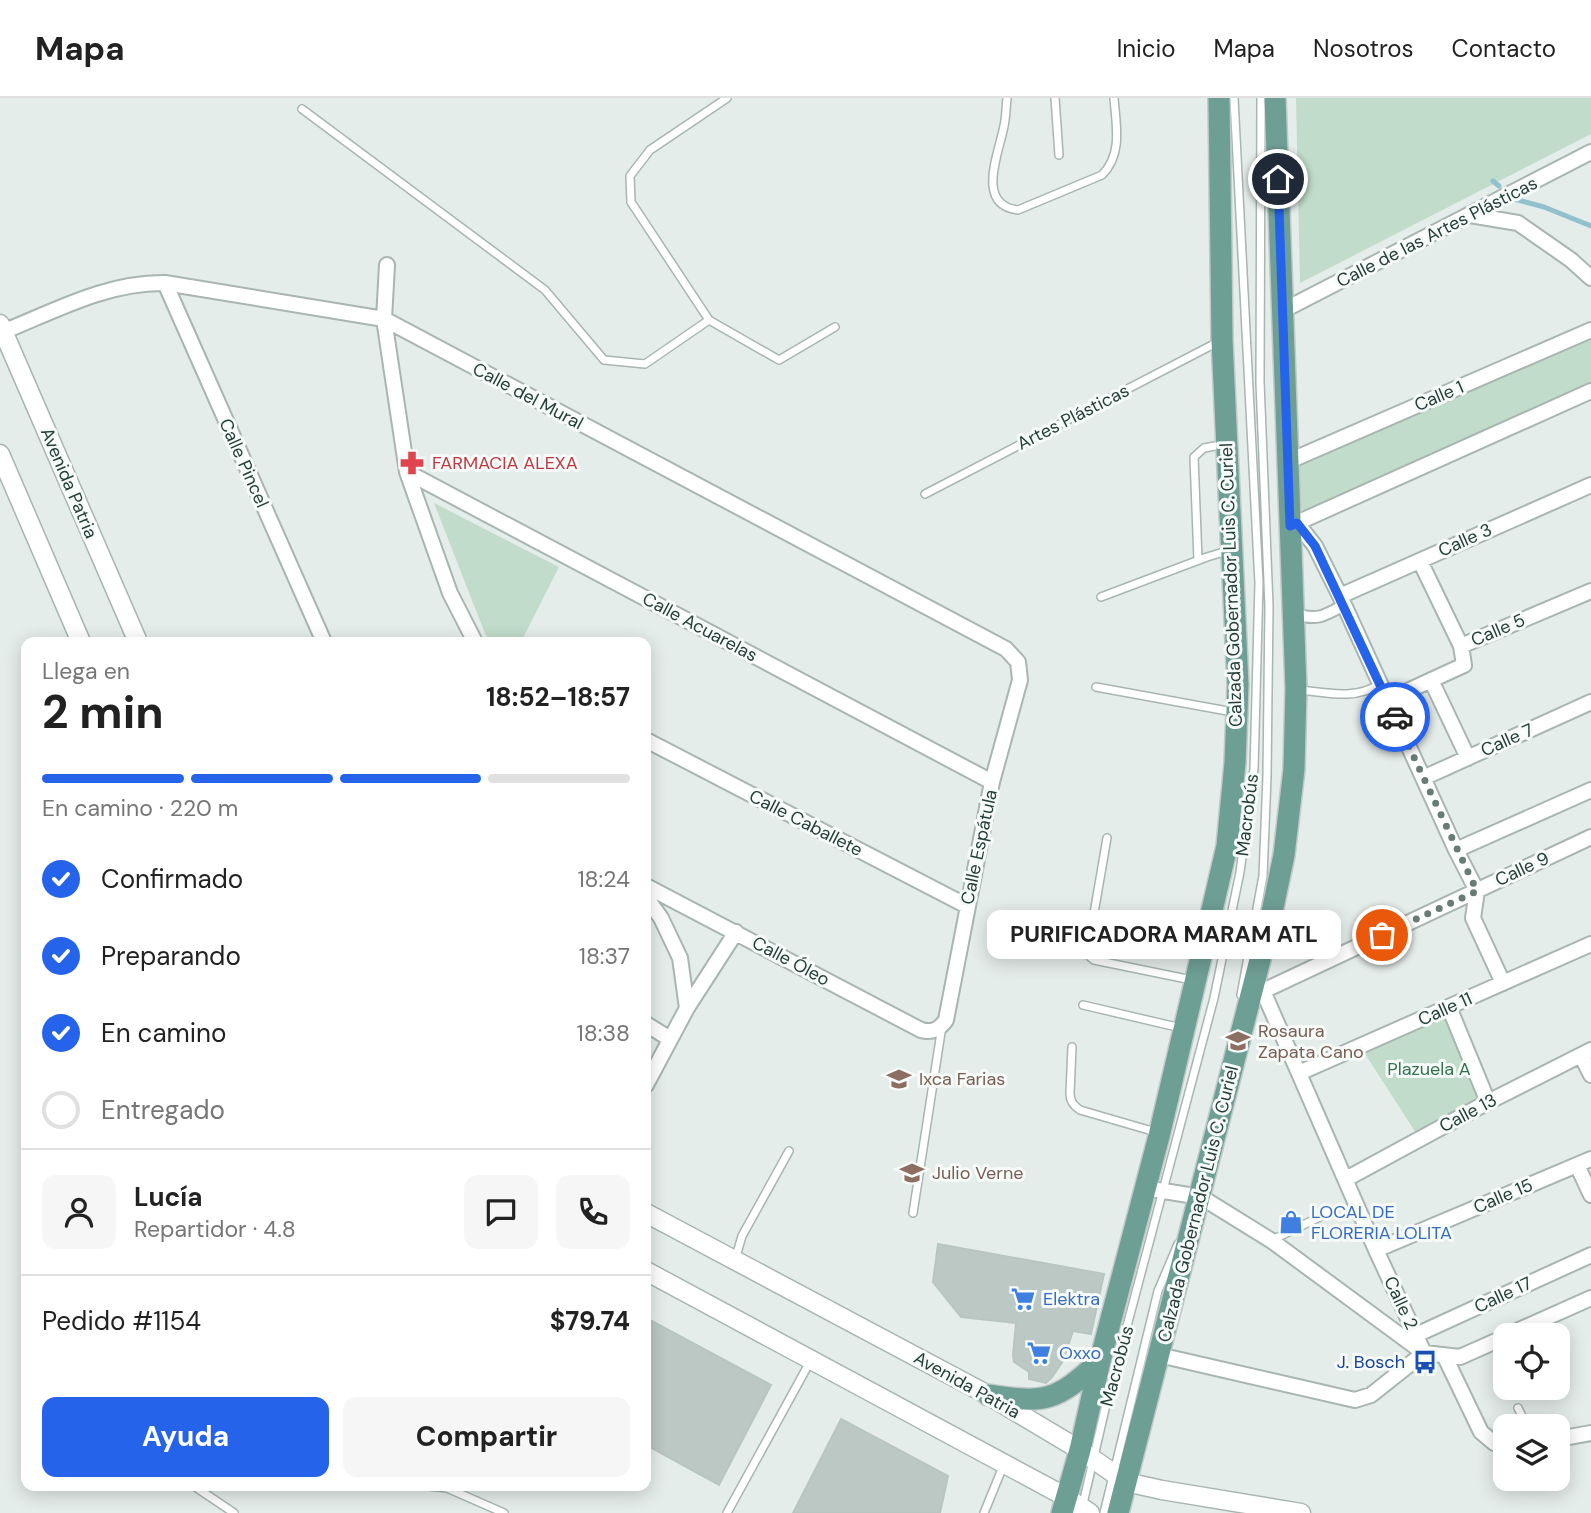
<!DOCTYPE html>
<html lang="es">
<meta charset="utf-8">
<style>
:root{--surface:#fff;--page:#f6f6f6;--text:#222;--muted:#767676;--line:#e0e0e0;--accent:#2563eb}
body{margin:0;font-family:"DM Sans",sans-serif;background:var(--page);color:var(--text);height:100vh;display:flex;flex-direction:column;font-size:26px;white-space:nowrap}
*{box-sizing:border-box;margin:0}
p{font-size:23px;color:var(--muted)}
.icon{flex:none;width:38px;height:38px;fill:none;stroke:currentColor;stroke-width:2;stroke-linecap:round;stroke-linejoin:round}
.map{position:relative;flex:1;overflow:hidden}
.drawer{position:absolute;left:21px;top:539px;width:630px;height:854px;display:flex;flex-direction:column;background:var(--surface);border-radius:14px;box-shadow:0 4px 18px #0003}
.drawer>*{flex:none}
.tools{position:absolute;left:1493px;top:1225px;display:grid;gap:14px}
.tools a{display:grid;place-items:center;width:77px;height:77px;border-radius:14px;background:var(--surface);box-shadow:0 4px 18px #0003;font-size:35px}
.pin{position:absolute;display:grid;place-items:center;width:60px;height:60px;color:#fff;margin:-30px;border:4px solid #fff;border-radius:50%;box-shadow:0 2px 7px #0007}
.courier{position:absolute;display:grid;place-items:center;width:70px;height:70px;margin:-35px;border:5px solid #2563eb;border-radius:50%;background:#fff;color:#222;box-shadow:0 2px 9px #0007}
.bubble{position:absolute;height:49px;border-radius:14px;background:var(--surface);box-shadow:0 4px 18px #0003;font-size:23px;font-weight:700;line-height:49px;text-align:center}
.summary em{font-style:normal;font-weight:700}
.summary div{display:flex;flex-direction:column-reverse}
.summary{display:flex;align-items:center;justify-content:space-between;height:119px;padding:0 21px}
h1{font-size:46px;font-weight:700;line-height:52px}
.bar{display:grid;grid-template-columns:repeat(4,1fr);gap:10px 7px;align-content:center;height:84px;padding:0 21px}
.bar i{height:9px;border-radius:5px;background:var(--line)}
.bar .current{background:var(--accent)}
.bar p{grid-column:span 4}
.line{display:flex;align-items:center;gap:18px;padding:0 21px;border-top:2px solid var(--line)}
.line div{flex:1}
.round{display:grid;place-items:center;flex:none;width:74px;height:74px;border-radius:14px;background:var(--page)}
ol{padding:0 21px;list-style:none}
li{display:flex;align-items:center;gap:21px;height:77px}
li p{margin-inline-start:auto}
li .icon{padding:7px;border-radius:50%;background:var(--accent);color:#fff;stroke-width:4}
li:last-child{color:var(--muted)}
li i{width:38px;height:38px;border:4px solid var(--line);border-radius:50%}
.cta{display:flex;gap:14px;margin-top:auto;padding:14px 21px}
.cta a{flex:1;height:80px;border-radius:14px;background:var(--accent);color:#fff;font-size:28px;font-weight:700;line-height:80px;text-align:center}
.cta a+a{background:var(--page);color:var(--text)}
header{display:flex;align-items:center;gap:42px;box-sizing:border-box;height:98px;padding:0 35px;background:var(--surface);border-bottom:2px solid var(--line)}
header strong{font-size:33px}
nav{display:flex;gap:38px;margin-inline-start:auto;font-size:24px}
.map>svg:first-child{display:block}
.green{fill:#c1dcca}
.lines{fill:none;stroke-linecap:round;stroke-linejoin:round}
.stream{stroke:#93c0cd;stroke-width:5}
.building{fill:#bbc8c3;stroke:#b8c6c1;stroke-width:2}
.service-casing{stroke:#a8b5b1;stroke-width:10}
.pedestrian-casing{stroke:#a8b5b1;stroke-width:14}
.minor-casing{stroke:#a8b5b1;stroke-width:18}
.tertiary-casing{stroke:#a8b5b1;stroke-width:21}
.primary-casing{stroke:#c2c9c8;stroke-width:24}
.service{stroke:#fff;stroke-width:7}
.pedestrian{stroke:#fff;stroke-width:10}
.minor{stroke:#fff;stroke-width:14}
.tertiary{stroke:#fff;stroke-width:18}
.primary{stroke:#6e9f95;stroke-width:21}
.done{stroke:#697b77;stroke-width:7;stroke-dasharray:0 12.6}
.route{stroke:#2563eb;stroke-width:9}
.labels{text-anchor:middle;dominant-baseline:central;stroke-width:6;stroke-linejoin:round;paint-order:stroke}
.street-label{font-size:18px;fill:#263e39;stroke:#f6faf8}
.health-label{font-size:18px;fill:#be3a42;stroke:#f6faf8;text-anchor:start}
.education-label{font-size:18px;fill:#785e54;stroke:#f6faf8;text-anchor:start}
.park-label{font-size:18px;fill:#33714f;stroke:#f6faf8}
.shop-label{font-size:18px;fill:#366cbe;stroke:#f6faf8;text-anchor:start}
.transit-label{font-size:18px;fill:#164399;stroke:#f6faf8;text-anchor:end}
</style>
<header>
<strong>Mapa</strong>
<nav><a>Inicio</a><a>Mapa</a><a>Nosotros</a><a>Contacto</a></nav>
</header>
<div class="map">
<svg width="1591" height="1415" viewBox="0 0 1591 1415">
<rect width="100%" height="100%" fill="#e5edea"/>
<path class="green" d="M 1296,0 L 1591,0 L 1591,36 L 1300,185 Z
M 1591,237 L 1591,291 L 1305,419 L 1292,384 L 1288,365 Z
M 434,405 L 559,469 L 521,544 L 499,544 L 486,538 Z
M 1449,909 L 1491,996 L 1416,1035 L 1360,948 Z"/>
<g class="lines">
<path class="stream" d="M 1493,83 L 1499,88
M 1514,101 L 1544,109 L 1591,128"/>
</g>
<path class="building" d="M 938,1146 L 1104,1176 L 1091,1236 L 1073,1233 L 1063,1263 L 1052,1279 L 1046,1285 L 1029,1281 L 1029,1274 L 1014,1264 L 1013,1257 L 1016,1225 L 961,1219 L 933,1184 Z
M 646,1220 L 771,1287 L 719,1387 L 646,1347 Z
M 841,1321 L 948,1378 L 940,1415 L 793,1415 Z"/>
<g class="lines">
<g class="service-casing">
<path id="service" d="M 727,0 L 650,52 L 630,78 L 631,104 L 709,222 L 779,262 L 835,229
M 1007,0 C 1006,9 1006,19 1004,28 C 999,55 975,107 1018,112 L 1102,77 C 1123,56 1116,27 1114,0
M 1055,0 L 1059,57
M 302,11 L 545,192 L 604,262 L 645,266 L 709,222
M 925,396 L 1218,244
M 1198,462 L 1194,359 L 1204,350 L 1226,346
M 1101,499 L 1207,459 L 1227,453
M 1096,589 L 1233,614
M 1300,592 C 1328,595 1355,602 1380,586
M 1107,740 L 1088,850 L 1090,859 L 1094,862 L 1192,882
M 1241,897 L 1263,778 L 1267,679 L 1269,508 L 1260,284 L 1261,0
M 1083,907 L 1181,930
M 1072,949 L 1070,995 C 1070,1003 1073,1007 1080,1012 L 1159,1035
M 913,1115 L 942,928
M 1272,1142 L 1330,1114
M 735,1162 L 742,1138 L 789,1053
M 1518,1310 L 1527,1328
M 194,1388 L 234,1415
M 428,1388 L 447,1390 L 504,1415
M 1082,1410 L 1105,1311 L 1214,900 L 1240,774 L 1254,671 L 1259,485 L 1234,0
M 727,1415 L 811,1262
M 984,1415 L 1004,1366
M 1104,1415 L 1158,1193 L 1178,1146"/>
</g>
<g class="pedestrian-casing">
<path id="pedestrian" d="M 1292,515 C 1316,523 1323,519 1344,507"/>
</g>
<g class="minor-casing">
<path id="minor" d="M 1470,117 L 1518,125 L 1571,162 L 1591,180
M 387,167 L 384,221 L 407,374 L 450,495 L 475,544
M 165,185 L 324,544
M 1282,213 L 1591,54
M 0,235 C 53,214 106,184 165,185 L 384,221 L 1006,551 L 1018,564 L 1020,582 L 992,684 L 946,922 C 939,932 932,935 921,932 L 646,788
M 1287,364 L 1591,232
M 407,374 L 992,684
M 1297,425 L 1315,448 L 1340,498 L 1456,752 L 1477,793 L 1473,820 L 1503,885
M 1290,428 L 1591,293
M 1420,463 L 1461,548
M 1340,498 L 1591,387
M 1431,582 L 1468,660
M 1388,602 L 1464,567 L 1461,548 L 1591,493
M 646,642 L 967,808
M 1423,680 L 1591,604
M 1456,752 L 1591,692
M 646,799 L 661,820 L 680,860 L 687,910
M 1449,909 L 1488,1004
M 646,926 L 670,941
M 1581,957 L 1591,977
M 1299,975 L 1591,846
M 646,987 L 687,910 L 736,834
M 1577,1067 L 1591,1097
M 1346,1081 L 1488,1004 L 1591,952
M 1145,1090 L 1201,1099 L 1272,1143 L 1424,1255 L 1460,1259 L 1505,1239
M 1376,1152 L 1591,1061
M 1416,1237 L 1591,1157
M 1508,1237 L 1591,1200
M 1424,1255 L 1376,1152 L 1263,893 L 1591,739
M 1159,1257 L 1355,1302 L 1371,1297 L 1424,1255
M 1444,1257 L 1481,1334 L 1494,1345 L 1505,1347
M 1558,1341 L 1591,1335"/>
</g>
<g class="tertiary-casing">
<path id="tertiary" d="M 0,226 L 138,544
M 0,356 L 81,544
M 646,1115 L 988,1297 L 1080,1352 L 1126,1384 L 1162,1392 L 1301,1415
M 646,1173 L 1066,1399 L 1090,1415"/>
</g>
<g class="primary-casing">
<path id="primary" d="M 988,1297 C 1046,1306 1056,1303 1100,1263
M 1062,1415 L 1080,1352 L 1100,1263 L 1159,1038 L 1227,748 L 1235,665 L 1238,587 L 1222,242 L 1219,0
M 1118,1415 L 1271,819 L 1284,757 L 1294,671 L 1296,591 L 1275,0"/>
</g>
<use href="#service" class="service"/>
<use href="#pedestrian" class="pedestrian"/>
<use href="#minor" class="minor"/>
<use href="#tertiary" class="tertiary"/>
<use href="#primary" class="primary"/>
</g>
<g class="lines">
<path class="done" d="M 1382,837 L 1477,793 L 1395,619"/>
<path class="route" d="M 1278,81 L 1290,428 L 1297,425 L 1315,448 L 1395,619"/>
</g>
<defs>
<g id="pharmacy-bare" transform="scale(1.89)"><path d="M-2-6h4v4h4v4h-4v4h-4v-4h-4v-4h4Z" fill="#e0444e" stroke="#f6faf8" stroke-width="2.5" paint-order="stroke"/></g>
<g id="school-bare" transform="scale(1.89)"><path d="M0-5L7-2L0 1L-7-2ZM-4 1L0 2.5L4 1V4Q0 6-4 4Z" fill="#8d6e63" stroke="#f6faf8" stroke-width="2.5" paint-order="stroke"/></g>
<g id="shop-bare" transform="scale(1.89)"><path d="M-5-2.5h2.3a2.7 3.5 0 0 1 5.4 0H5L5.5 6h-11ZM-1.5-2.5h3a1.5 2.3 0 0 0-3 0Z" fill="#3f7fe0" stroke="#f6faf8" stroke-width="2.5" paint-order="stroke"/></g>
<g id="supermarket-bare" transform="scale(1.89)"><path d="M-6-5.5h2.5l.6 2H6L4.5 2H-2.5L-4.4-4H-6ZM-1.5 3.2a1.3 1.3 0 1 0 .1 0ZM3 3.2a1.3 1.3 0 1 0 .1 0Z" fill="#3f7fe0" stroke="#f6faf8" stroke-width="2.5" paint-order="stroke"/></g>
<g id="bus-bare" transform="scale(1.89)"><path d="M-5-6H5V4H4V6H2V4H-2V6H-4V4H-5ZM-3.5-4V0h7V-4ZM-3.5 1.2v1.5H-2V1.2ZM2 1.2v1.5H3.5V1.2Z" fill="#1a4fb4" stroke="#f6faf8" stroke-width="2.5" paint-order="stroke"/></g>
</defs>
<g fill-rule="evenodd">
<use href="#pharmacy-bare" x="412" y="365"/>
<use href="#school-bare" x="1238" y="943"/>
<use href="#school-bare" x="899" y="981"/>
<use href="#school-bare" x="912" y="1075"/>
<use href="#shop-bare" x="1291" y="1124"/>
<use href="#supermarket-bare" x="1023" y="1201"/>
<use href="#supermarket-bare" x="1039" y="1255"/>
<use href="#bus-bare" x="1425" y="1264"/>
</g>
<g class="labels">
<g class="street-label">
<text transform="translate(1437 134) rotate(-27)">Calle de las Artes Plásticas</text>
<text transform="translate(528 298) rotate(28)">Calle del Mural</text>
<text transform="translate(1439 298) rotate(-23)">Calle 1</text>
<text transform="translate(1073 319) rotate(-27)">Artes Plásticas</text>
<text transform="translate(244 365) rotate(66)">Calle Pincel</text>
<text transform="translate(69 385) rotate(67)">Avenida Patria</text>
<text transform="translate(1465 442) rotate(-24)">Calle 3</text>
<text transform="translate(1231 487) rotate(-92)">Calzada Gobernador Luis C. Curiel</text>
<text transform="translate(700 529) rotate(28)">Calle Acuarelas</text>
<text transform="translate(1498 532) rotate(-23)">Calle 5</text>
<text transform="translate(1507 642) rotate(-24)">Calle 7</text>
<text transform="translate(1247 717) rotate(-83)">Macrobús</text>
<text transform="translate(806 725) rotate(27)">Calle Caballete</text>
<text transform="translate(979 749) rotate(-78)">Calle Espátula</text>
<text transform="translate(1522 771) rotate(-25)">Calle 9</text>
<text transform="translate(791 863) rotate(28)">Calle Óleo</text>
<text transform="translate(1445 911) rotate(-24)">Calle 11</text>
<text transform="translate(1468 1015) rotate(-28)">Calle 13</text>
<text transform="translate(1503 1098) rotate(-23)">Calle 15</text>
<text transform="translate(1198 1106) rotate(-76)">Calzada Gobernador Luis C. Curiel</text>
<text transform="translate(1503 1197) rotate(-25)">Calle 17</text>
<text transform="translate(1401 1205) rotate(65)">Calle 2</text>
<text transform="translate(1117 1268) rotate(-75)">Macrobús</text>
<text transform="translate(967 1287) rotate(29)">Avenida Patria</text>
</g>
<g class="health-label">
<text x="432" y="365">FARMACIA ALEXA</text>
</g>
<g class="education-label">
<text x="1258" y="933">Rosaura<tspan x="1258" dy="21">Zapata Cano</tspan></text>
<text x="919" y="981">Ixca Farias</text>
<text x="932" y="1075">Julio Verne</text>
</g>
<g class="park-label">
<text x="1429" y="971">Plazuela A</text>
</g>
<g class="shop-label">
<text x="1311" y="1114">LOCAL DE<tspan x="1311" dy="21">FLORERIA LOLITA</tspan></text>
<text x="1043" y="1201">Elektra</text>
<text x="1059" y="1255">Oxxo</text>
</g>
<g class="transit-label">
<text x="1405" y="1264">J. Bosch</text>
</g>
</g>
</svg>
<div class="tools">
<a><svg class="icon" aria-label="locate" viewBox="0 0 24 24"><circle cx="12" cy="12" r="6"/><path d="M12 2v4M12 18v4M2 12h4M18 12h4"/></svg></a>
<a><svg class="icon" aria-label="layers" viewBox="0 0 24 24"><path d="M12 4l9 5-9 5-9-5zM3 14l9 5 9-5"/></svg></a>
</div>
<div class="pin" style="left:1382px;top:837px;background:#ea580c"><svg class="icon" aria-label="bag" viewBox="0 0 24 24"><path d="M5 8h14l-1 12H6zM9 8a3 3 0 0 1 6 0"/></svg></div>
<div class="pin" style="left:1278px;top:81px;background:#1f2937"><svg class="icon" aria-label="home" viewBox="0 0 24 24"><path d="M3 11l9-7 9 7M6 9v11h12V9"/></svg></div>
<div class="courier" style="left:1395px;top:619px"><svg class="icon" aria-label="car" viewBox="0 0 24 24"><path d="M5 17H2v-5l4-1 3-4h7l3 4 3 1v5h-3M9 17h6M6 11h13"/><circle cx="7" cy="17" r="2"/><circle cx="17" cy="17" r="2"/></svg></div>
<div class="bubble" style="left:987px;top:812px;width:354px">PURIFICADORA MARAM ATL</div>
<section class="drawer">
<div class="summary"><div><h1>2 min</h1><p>Llega en</p></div><em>18:52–18:57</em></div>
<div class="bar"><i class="current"></i><i class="current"></i><i class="current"></i><i></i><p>En camino · 220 m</p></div>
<ol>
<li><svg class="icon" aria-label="check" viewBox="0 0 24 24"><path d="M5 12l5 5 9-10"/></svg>Confirmado<p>18:24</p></li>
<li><svg class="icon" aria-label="check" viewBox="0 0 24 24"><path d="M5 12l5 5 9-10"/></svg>Preparando<p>18:37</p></li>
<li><svg class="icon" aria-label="check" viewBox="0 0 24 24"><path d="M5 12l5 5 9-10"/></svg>En camino<p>18:38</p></li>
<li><i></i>Entregado</li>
</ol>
<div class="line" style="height:126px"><a class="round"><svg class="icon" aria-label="person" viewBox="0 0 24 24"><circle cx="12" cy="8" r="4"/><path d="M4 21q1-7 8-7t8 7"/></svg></a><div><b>Lucía</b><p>Repartidor · 4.8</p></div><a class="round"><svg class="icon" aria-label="chat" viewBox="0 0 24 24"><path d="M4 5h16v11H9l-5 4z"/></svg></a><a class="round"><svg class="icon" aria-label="phone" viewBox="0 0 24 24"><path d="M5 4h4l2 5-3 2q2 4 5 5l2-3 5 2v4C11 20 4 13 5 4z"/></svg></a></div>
<div class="line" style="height:91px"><div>Pedido #1154</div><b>$79.74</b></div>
<div class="cta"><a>Ayuda</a><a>Compartir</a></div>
</section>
</div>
